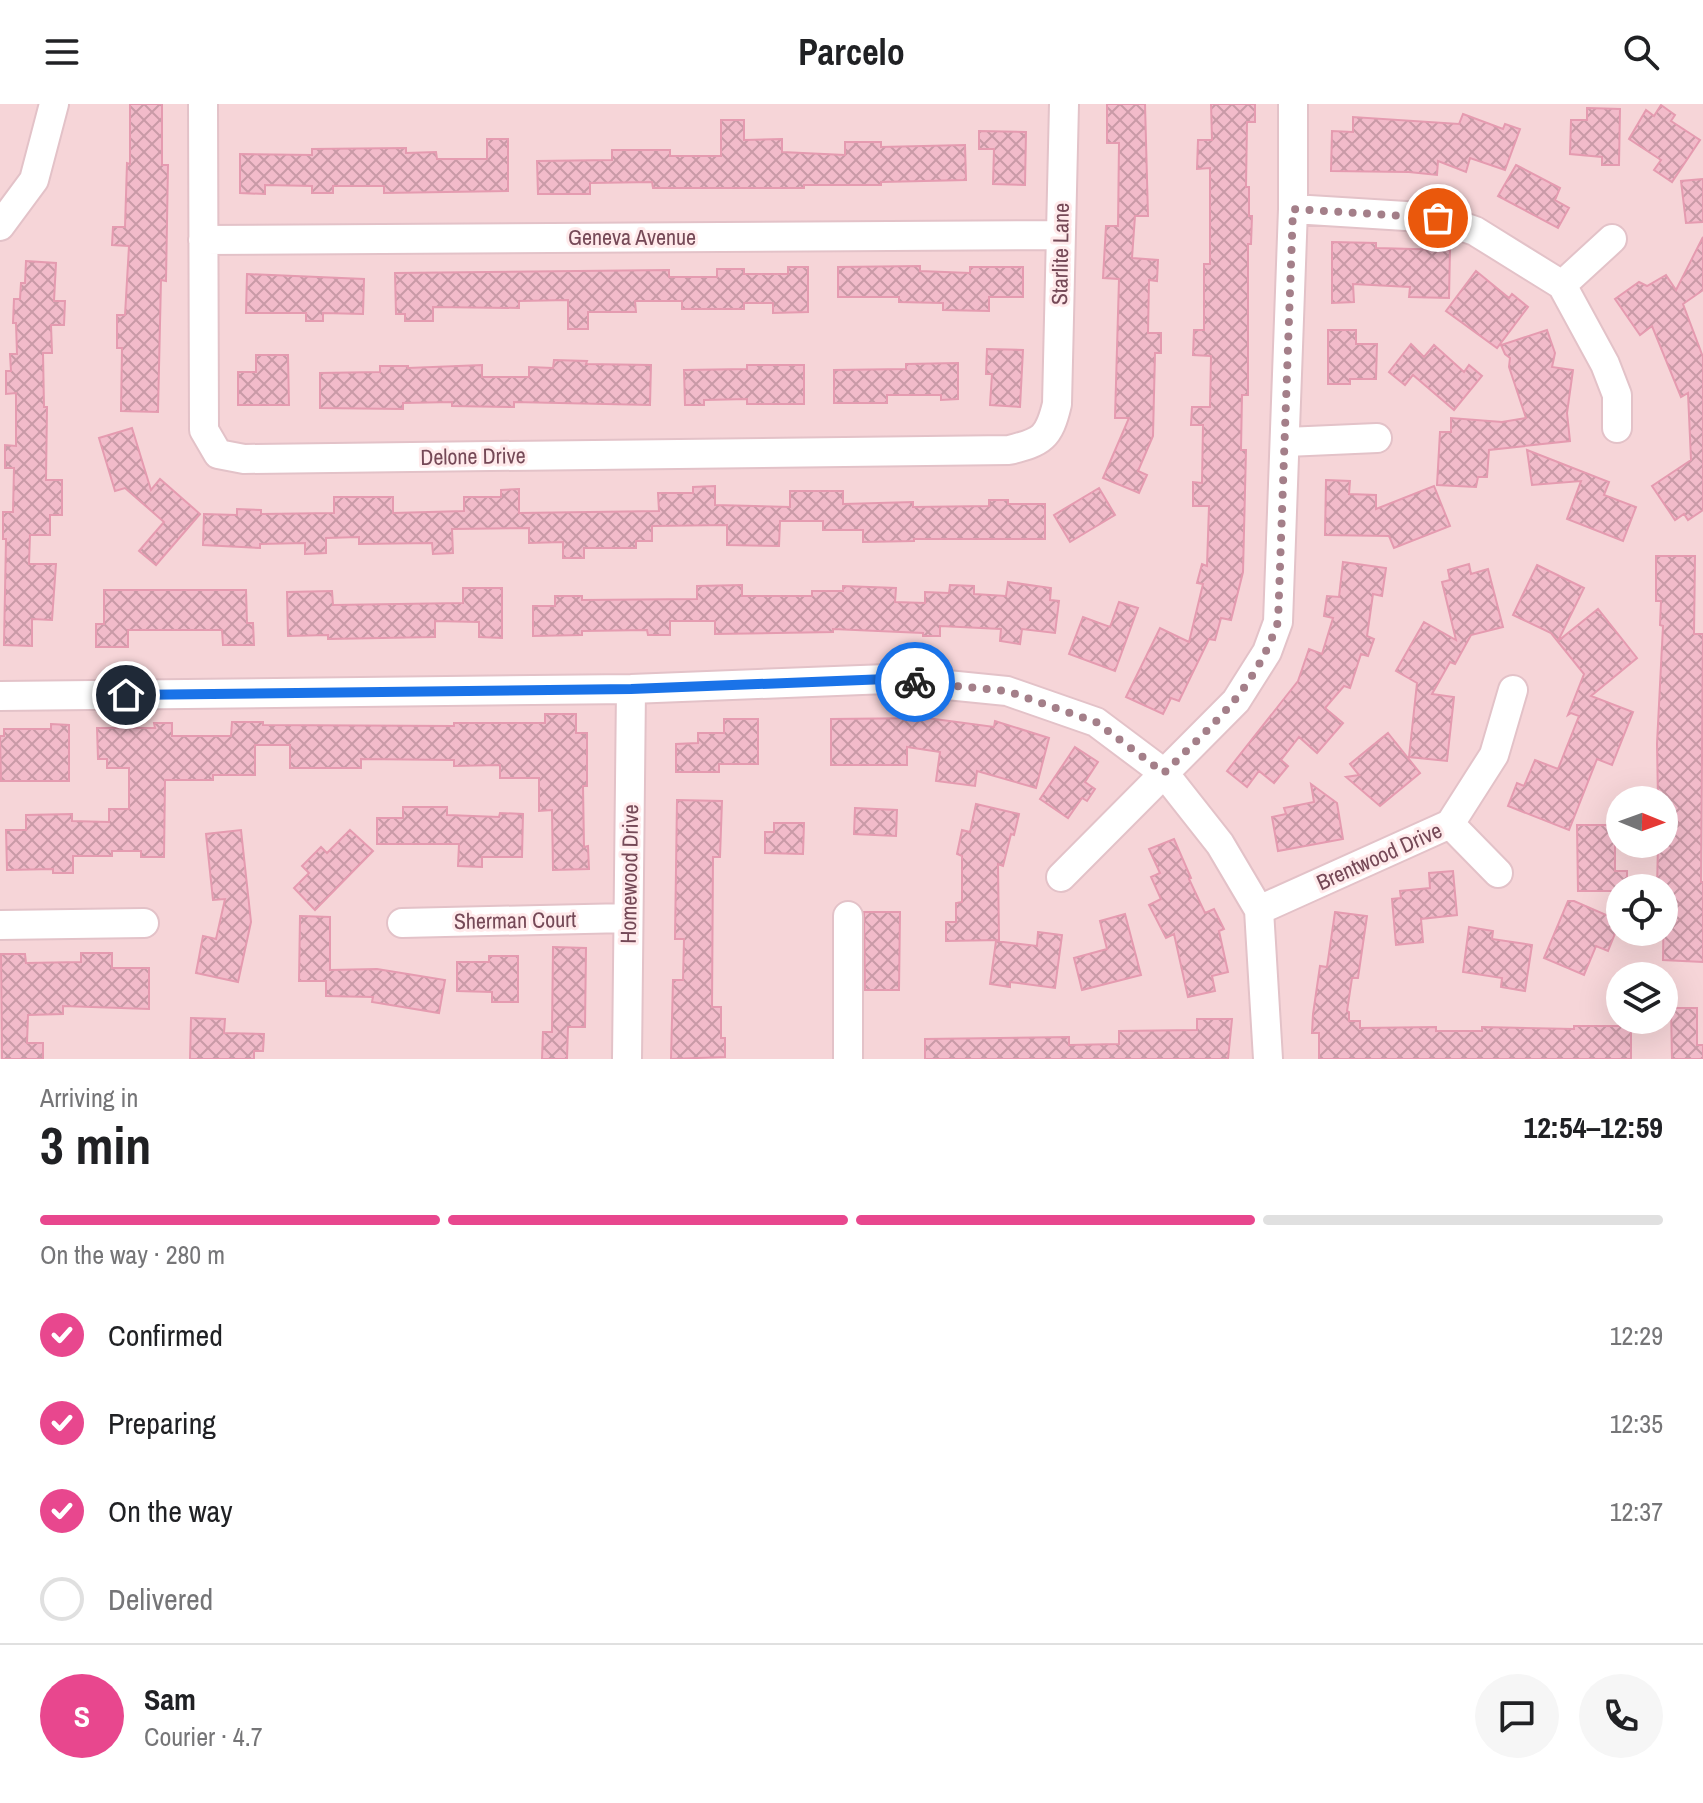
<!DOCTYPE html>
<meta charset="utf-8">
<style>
:root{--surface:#fff;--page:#f6f6f6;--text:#202124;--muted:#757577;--line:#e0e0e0;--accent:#e8478e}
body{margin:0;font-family:"Archivo Narrow",sans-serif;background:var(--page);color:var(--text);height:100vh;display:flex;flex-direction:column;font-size:30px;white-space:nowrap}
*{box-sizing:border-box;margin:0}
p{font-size:26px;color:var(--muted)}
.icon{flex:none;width:44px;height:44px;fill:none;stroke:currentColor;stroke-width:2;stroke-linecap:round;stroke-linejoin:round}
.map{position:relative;height:955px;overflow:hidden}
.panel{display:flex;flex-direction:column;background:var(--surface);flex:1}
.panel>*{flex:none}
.needle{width:52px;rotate:91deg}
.controls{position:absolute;left:1606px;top:682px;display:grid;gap:16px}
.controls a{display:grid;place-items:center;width:72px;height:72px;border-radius:50%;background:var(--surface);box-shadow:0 8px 32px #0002;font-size:40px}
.pin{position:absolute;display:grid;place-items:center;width:68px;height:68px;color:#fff;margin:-34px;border:4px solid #fff;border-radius:50%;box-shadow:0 2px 8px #0007}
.courier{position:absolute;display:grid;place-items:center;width:80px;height:80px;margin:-40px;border:6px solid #1a73e8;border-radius:50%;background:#fff;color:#222;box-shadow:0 2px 10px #0007}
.summary em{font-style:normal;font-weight:700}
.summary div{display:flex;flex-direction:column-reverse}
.summary{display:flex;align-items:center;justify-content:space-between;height:136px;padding:0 40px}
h1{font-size:52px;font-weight:700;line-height:60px}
.bar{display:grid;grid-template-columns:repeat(4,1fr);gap:12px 8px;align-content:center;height:96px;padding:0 40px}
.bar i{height:10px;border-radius:6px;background:var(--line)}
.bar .selected{background:var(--accent)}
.bar p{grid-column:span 4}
.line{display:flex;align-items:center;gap:20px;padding:0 40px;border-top:2px solid var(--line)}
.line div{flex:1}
.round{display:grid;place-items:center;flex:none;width:84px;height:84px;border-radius:42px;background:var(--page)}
ol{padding:0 40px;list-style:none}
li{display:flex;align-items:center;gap:24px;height:88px}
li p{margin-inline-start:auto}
li .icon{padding:8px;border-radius:50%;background:var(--accent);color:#fff;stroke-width:4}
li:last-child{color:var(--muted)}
li i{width:44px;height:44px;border:4px solid var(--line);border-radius:50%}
header{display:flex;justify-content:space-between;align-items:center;height:104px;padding:0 40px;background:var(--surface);font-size:36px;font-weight:700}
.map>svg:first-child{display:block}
.residential{fill:#f6d5d8;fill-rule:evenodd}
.building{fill:url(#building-cross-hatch);stroke:#e59bb0;stroke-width:2}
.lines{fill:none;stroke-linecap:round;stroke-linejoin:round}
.minor-casing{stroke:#e3c2c8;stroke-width:32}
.minor{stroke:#fff;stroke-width:28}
.done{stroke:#a47f89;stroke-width:8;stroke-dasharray:0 14.4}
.route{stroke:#1a73e8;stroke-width:10}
.labels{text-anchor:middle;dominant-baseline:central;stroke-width:6;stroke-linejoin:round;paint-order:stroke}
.street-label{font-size:22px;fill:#754957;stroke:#ffeaeb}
</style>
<header><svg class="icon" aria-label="menu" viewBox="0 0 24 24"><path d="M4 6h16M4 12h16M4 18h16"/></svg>Parcelo<svg class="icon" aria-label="search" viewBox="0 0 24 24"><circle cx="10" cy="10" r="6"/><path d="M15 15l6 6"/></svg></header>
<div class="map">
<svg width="1703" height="955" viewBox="0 0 1703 955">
<defs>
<pattern id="building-cross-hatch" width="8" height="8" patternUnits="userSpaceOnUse" patternTransform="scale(2)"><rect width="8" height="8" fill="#f2bbca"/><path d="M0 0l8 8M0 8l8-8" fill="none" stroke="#c99aa7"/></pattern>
</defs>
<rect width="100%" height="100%" fill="#fce4e5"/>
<path class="residential" d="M 0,0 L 1703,0 L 1703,955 L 0,955 ZM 1620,696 L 1664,696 L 1664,740 L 1620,740 ZM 1620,784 L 1664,784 L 1664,828 L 1620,828 ZM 1620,872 L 1664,872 L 1664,916 L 1620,916 Z"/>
<path class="building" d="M 130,0 L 162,0 L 162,61 L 168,61 L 166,177 L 161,176 L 158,308 L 121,307 L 122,244 L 117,244 L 117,211 L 125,211 L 129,142 L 112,141 L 113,123 L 125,123 L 127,59 L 130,60 Z
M 1107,0 L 1145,0 L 1148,112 L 1135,112 L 1132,154 L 1158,156 L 1157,177 L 1149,176 L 1148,229 L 1161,229 L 1161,249 L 1155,249 L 1153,332 L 1138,367 L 1147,371 L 1139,389 L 1103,374 L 1129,314 L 1115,314 L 1119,175 L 1103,174 L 1106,122 L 1118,122 L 1119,39 L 1107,39 Z
M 1211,0 L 1255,0 L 1255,18 L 1247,18 L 1246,83 L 1249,83 L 1249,112 L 1252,112 L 1251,140 L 1248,140 L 1248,291 L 1242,291 L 1241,346 L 1246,346 L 1243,468 L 1231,516 L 1221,514 L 1215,536 L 1209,535 L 1179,597 L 1171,594 L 1163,610 L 1126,593 L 1160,524 L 1189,538 L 1203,480 L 1197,479 L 1202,460 L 1207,462 L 1209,402 L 1193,402 L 1193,378 L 1202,379 L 1203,321 L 1191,321 L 1192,303 L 1210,303 L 1211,252 L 1193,251 L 1194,226 L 1204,226 L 1204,160 L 1210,160 L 1210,64 L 1197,65 L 1198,36 L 1212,36 Z
M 1661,1 L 1675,11 L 1671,17 L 1700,36 L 1672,78 L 1654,66 L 1661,56 L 1629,35 L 1646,6 L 1654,12 Z
M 1587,4 L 1620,5 L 1619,61 L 1602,61 L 1602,53 L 1570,50 L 1571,16 L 1587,16 Z
M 1463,10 L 1503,25 L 1505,20 L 1520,25 L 1505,66 L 1470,54 L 1466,68 L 1438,57 L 1437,71 L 1409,68 L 1331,67 L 1332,27 L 1353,28 L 1353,13 L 1459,20 Z
M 721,16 L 744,16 L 744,36 L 782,35 L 782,48 L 845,51 L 845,38 L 881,38 L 881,43 L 965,41 L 966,76 L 881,78 L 881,81 L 804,81 L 804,84 L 653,84 L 652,78 L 590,79 L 590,90 L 538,90 L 537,57 L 612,56 L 612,46 L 670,46 L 670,52 L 721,52 Z
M 979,27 L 1026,28 L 1025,81 L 993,80 L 994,45 L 979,45 Z
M 487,35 L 508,35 L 508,87 L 384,89 L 384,82 L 333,82 L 333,89 L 312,89 L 312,82 L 265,81 L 265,90 L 240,89 L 240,50 L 312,51 L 312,45 L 406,44 L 406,49 L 436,48 L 437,55 L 487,55 Z
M 1516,61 L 1560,84 L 1555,96 L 1569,104 L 1558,124 L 1498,92 Z
M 1703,75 L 1703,118 L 1686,119 L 1681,77 Z
M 1703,133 L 1703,186 L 1683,200 L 1703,253 L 1703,406 L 1688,416 L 1684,410 L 1675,416 L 1652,382 L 1691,356 L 1688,289 L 1681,293 L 1652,222 L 1640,231 L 1615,195 L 1639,178 L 1647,182 L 1666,171 L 1676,186 Z
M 1332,138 L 1376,139 L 1376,144 L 1450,146 L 1449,194 L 1409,193 L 1410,183 L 1353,180 L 1354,198 L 1332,199 Z
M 26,157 L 56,159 L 54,197 L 65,197 L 64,221 L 51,221 L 52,249 L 43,249 L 44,303 L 47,303 L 46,376 L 62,376 L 62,411 L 50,411 L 50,431 L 30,431 L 29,460 L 56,460 L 52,516 L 32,515 L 32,542 L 4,541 L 6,435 L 3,435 L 3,408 L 13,408 L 14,364 L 5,364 L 5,341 L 16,342 L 16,289 L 6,290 L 6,267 L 11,267 L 10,250 L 17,250 L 16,219 L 13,219 L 14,195 L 20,195 L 21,179 L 25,179 Z
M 920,162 L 920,167 L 970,169 L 970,163 L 1023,163 L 1023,193 L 989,193 L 989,207 L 943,206 L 943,199 L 899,198 L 899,193 L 838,193 L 838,163 Z
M 788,163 L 808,163 L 808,208 L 773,209 L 773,199 L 744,199 L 744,205 L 682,205 L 682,197 L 635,197 L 636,208 L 588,208 L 588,225 L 568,225 L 568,196 L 519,197 L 519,204 L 433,203 L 433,217 L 405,217 L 405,210 L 396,210 L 395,169 L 669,166 L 669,173 L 717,173 L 717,165 L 744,165 L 744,170 L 788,170 Z
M 1476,167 L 1509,194 L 1512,190 L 1528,203 L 1497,244 L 1446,207 Z
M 247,170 L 364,175 L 363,210 L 323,209 L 323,217 L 306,217 L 306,209 L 246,209 Z
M 1328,226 L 1356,226 L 1356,240 L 1377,240 L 1376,275 L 1350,275 L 1350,280 L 1328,280 Z
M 1547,226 L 1555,249 L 1552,263 L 1573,266 L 1567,309 L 1570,337 L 1489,346 L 1487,373 L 1478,373 L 1476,383 L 1437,381 L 1440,328 L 1451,328 L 1451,314 L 1502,318 L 1526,314 L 1509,263 L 1510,254 L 1505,250 L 1501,241 Z
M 1411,240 L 1424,253 L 1434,241 L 1464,268 L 1469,261 L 1482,272 L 1454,306 L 1413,271 L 1405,281 L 1389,268 Z
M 987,245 L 1023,246 L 1020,303 L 990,301 L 992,270 L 986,270 Z
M 256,251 L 288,251 L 289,301 L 238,301 L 238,268 L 256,268 Z
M 554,256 L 587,257 L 586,260 L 651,261 L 650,301 L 514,298 L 514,303 L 452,302 L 452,298 L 403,299 L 403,305 L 320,304 L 320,269 L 380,268 L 380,262 L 408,262 L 408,264 L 482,261 L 482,273 L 529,273 L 529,263 L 553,264 Z
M 958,259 L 958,295 L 941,296 L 941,291 L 887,291 L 887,299 L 834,299 L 834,266 L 906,265 L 906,260 Z
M 747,261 L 804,261 L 804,300 L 747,300 L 747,295 L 704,296 L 704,301 L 685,301 L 684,266 L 747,265 Z
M 132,324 L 151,386 L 160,375 L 200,410 L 156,461 L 139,447 L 164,418 L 125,384 L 115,387 L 99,334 Z
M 1527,346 L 1609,378 L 1604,391 L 1636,403 L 1623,437 L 1567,415 L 1581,377 L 1532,381 Z
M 1326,376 L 1350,377 L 1349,390 L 1376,391 L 1376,405 L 1434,382 L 1450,422 L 1394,444 L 1389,432 L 1325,431 Z
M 715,382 L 715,401 L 790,403 L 790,387 L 843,387 L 843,400 L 913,398 L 913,403 L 989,402 L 989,396 L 1008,396 L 1008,400 L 1045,400 L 1045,435 L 914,435 L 914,437 L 863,438 L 863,426 L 823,426 L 823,417 L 780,417 L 779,442 L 727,441 L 727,421 L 652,422 L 652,437 L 636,437 L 636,444 L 584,444 L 584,454 L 563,454 L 563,438 L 529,439 L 529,424 L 452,425 L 453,449 L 433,450 L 432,439 L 359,440 L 359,433 L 326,434 L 326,449 L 305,450 L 305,439 L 260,440 L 260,444 L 203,441 L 204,410 L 237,411 L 237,405 L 261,406 L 261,410 L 334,409 L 334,393 L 393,393 L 393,409 L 464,407 L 464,393 L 501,393 L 501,386 L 519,385 L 519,409 L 659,407 L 658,389 L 693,389 L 693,383 Z
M 1099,384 L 1115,411 L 1070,438 L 1054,411 Z
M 1656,452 L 1695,452 L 1694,530 L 1703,530 L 1701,778 L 1703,778 L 1703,858 L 1663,856 L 1664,784 L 1657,784 L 1658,740 L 1664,740 L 1664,696 L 1658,696 L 1657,640 L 1663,522 L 1660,521 L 1661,497 L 1656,497 Z
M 1343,458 L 1386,464 L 1382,492 L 1373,490 L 1367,532 L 1374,535 L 1368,552 L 1361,550 L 1350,584 L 1344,582 L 1325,604 L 1343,619 L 1317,649 L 1299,633 L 1281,656 L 1288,662 L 1274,679 L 1259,667 L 1247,683 L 1227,667 L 1298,577 L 1309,545 L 1322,550 L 1333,514 L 1324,512 L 1327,492 L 1339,493 Z
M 1469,460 L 1471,470 L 1488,465 L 1503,523 L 1471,531 L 1455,560 L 1450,558 L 1432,590 L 1454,593 L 1447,657 L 1409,653 L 1417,579 L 1396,567 L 1424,518 L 1456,536 L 1442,478 L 1450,476 L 1448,466 Z
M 1537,461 L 1584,484 L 1558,537 L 1598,505 L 1637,554 L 1591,592 L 1633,608 L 1612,661 L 1597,655 L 1569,726 L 1508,702 L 1517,679 L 1524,682 L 1535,656 L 1558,665 L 1579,612 L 1571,609 L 1568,611 L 1584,570 L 1551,529 L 1513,511 Z
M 1008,478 L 1051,484 L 1050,496 L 1059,497 L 1055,529 L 1022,525 L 1020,540 L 1000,537 L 1001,525 L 940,522 L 940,532 L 923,532 L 923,529 L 833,525 L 833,528 L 715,530 L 715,517 L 670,517 L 670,531 L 648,531 L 647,526 L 582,527 L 582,531 L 533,532 L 533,502 L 555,502 L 555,492 L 582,492 L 582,496 L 697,495 L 697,482 L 742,481 L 742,492 L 812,492 L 812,487 L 843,487 L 843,482 L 896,484 L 895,498 L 925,499 L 925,488 L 949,489 L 950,481 L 974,482 L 974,490 L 1006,492 Z
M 463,484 L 502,484 L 502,534 L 479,533 L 479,518 L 435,517 L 435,533 L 328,535 L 328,531 L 288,532 L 287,488 L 332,487 L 333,501 L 463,499 Z
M 104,486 L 246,486 L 247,519 L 253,519 L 254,541 L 223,541 L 222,526 L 128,526 L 128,543 L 96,543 L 96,520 L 104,520 Z
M 1119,498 L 1138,504 L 1115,567 L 1069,550 L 1083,513 L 1110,523 Z
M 545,610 L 576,610 L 576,629 L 587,629 L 587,682 L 583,682 L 584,743 L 588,742 L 589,765 L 553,766 L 552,706 L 539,707 L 539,674 L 500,674 L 500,661 L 454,662 L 454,656 L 361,655 L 361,664 L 290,664 L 290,641 L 255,641 L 255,671 L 213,671 L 213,676 L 165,676 L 164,753 L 141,753 L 141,747 L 112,747 L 112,752 L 73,752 L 73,769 L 53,769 L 53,765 L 7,766 L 6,726 L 26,726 L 26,711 L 72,710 L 72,717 L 109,718 L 109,705 L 129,705 L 129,664 L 107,664 L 107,655 L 98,655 L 97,624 L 155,624 L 154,619 L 172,619 L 172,632 L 231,632 L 232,618 L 263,618 L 263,621 L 454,622 L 454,619 L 545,619 Z
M 927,614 L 994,623 L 995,617 L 1049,634 L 1036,684 L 977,667 L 975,682 L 936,677 L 940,648 L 907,643 L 907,661 L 831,661 L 831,615 Z
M 724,615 L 758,615 L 758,660 L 719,660 L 719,668 L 676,668 L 676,640 L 698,639 L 698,629 L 724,629 Z
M 51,620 L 69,621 L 69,677 L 1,677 L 0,632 L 4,632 L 4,625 L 51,625 Z
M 1388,629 L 1420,669 L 1380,702 L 1346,673 L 1359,671 L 1350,660 Z
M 1075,643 L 1098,658 L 1085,678 L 1095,685 L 1087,697 L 1082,694 L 1068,714 L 1040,695 Z
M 1311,680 L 1337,699 L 1343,735 L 1278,747 L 1272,713 L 1286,710 L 1284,704 L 1314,698 Z
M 677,696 L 722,697 L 720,753 L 713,753 L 712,903 L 721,903 L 721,934 L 725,934 L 725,953 L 671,955 L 673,876 L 683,876 L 684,835 L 675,835 Z
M 976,700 L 1019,710 L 1014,731 L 1011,730 L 1003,762 L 998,760 L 999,836 L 946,837 L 946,818 L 956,818 L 956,799 L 962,798 L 962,752 L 957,750 L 962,726 L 970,728 Z
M 403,703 L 447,703 L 447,711 L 499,713 L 500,709 L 523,710 L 522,753 L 482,753 L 482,763 L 458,762 L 459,740 L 377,740 L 377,714 L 403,714 Z
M 855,704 L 897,706 L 896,732 L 854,730 Z
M 774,719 L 804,719 L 803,750 L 765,749 L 765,728 L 774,728 Z
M 1577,721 L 1615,721 L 1615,767 L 1627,767 L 1627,784 L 1620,784 L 1620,787 L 1578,787 Z
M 241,726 L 251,818 L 238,878 L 196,869 L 203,832 L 216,835 L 225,795 L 213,796 L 206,730 Z
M 350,726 L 373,747 L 315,806 L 294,784 L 309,769 L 302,762 L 321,743 L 327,749 Z
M 1174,735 L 1191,774 L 1189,775 L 1205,809 L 1214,805 L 1224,825 L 1219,827 L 1228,868 L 1212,872 L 1215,887 L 1188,893 L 1174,830 L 1166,834 L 1149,801 L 1161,795 L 1151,773 L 1160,769 L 1149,745 Z
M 1453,767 L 1457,811 L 1421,815 L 1423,838 L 1396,841 L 1392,795 L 1401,794 L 1400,787 L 1430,784 L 1429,769 Z
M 1568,797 L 1574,797 L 1620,817 L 1608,847 L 1596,842 L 1584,871 L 1544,854 Z
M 864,808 L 900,808 L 899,886 L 865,886 Z
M 1335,808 L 1367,812 L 1358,874 L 1352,874 L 1347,907 L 1349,908 L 1349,917 L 1360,917 L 1360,924 L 1436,923 L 1436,927 L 1482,927 L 1482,923 L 1574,925 L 1574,922 L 1631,922 L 1631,955 L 1319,955 L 1319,929 L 1312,929 L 1313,910 L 1320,862 L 1327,863 Z
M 1125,810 L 1141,871 L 1082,886 L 1074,854 L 1107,845 L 1100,817 Z
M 300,812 L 330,813 L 330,866 L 377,865 L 445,876 L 439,909 L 372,898 L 373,893 L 326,892 L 326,877 L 299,877 Z
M 1469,823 L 1493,827 L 1492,835 L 1532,841 L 1525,887 L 1501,883 L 1502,874 L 1463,868 Z
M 1038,828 L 1062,831 L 1055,884 L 1010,878 L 1010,883 L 990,880 L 996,837 L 1037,842 Z
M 553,843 L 586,844 L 585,923 L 568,923 L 567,955 L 542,955 L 543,928 L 552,928 Z
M 81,849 L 112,849 L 112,864 L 149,864 L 149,905 L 63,902 L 63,910 L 28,911 L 27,939 L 43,939 L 43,955 L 2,955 L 1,850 L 25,850 L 26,859 L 81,858 Z
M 489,852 L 518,852 L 518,898 L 492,898 L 492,888 L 457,887 L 457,858 L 489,858 Z
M 1671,904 L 1697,904 L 1697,941 L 1703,941 L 1703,955 L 1672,955 Z
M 191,914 L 225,915 L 224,929 L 264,930 L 263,947 L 254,947 L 254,955 L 190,955 Z
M 1197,915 L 1232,915 L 1228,955 L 925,955 L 925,935 L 1069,933 L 1069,941 L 1119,940 L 1119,927 L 1197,926 Z"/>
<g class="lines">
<g class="minor-casing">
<path id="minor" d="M 203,0 L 204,326 L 218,350 L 244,355 L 1009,346 C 1042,338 1049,334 1057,300 L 1064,0
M 1293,105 L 1438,114 L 1475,127 L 1562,181 L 1605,260 L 1617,291 L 1617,324
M 0,122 L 34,76 L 54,0
M 203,136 L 1060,131
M 1562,181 L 1612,135
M 1286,338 L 1377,334
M 0,592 L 631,585 L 887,575 L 1007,587 L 1096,618 L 1164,669 L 1220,740 L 1259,806 L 1268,955
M 1450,720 L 1498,769
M 1061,773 L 1236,597 L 1267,548 L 1278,518 L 1293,105 L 1293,0
M 1259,806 L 1450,720 L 1494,651 L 1513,586
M 402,819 L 628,814
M 0,821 L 144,819
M 627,955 L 631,585
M 848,955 L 848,812"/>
</g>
<use href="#minor" class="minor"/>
</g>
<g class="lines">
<path class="done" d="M 915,578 L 1007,587 L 1096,618 L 1164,669 C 1214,619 1254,587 1278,518 L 1293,105 L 1438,114"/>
<path class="route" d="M 126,591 L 631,585 L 887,575 L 915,578"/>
</g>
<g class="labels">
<g class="street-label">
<text x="632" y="133">Geneva Avenue</text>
<text transform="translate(1060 150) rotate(-89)">Starlite Lane</text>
<text transform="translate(473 352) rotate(-1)">Delone Drive</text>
<text transform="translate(1379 752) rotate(-24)">Brentwood Drive</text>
<text transform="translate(629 770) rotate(-89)">Homewood Drive</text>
<text transform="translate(515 816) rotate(-1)">Sherman Court</text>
</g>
</g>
</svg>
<div class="controls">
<a><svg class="needle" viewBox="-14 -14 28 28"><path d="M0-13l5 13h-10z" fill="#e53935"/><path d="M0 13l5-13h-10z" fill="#757577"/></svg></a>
<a><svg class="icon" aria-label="locate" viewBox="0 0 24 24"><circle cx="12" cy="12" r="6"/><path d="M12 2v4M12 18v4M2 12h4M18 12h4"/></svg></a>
<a><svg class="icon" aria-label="layers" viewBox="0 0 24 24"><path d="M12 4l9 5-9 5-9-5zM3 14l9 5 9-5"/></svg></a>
</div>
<div class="pin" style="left:1438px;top:114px;background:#ea580c"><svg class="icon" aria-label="bag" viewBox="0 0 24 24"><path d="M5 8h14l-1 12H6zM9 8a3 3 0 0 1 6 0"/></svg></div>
<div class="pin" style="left:126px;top:591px;background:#1f2937"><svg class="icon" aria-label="home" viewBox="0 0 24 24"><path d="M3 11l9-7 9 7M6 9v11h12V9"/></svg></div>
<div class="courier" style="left:915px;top:578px"><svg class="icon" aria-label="bike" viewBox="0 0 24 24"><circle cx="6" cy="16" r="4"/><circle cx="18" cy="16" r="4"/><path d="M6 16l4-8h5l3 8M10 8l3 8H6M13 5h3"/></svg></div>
</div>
<section class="panel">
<div class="summary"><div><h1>3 min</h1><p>Arriving in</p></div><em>12:54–12:59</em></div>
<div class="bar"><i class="selected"></i><i class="selected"></i><i class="selected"></i><i></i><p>On the way · 280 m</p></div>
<ol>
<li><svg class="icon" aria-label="check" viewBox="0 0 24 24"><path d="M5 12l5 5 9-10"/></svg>Confirmed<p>12:29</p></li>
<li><svg class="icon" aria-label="check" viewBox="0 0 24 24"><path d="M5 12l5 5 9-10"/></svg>Preparing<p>12:35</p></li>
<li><svg class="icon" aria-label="check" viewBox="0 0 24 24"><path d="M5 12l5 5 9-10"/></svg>On the way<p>12:37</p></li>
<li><i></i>Delivered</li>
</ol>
<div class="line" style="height:144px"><b class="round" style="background:var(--accent);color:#fff">S</b><div><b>Sam</b><p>Courier · 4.7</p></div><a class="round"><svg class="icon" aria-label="chat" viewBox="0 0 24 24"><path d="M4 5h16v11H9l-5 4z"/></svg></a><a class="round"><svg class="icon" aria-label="phone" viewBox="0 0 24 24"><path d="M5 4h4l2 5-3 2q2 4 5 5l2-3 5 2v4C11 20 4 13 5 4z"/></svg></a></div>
</section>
